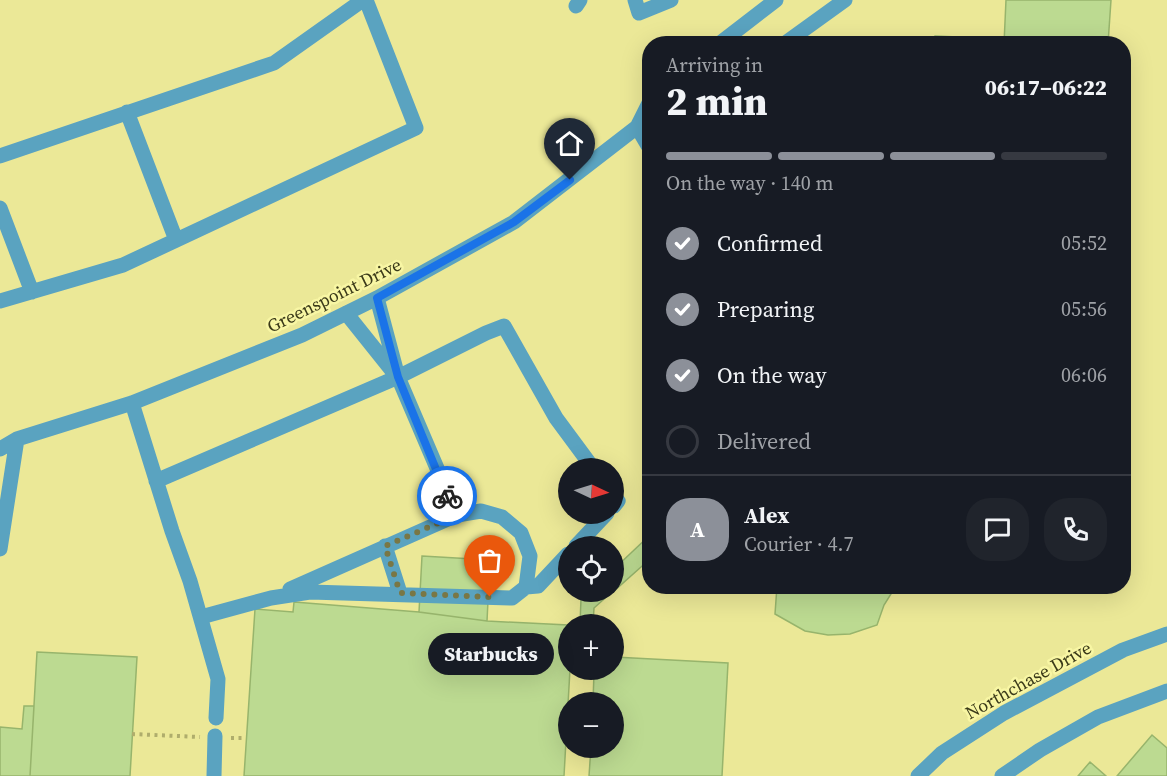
<!DOCTYPE html>
<meta charset="utf-8">
<style>
:root{--surface:#171b24;--page:#20242c;--text:#f1f3f6;--muted:#9ea1a6;--line:#363941;--accent:#8c9099}
body{margin:0;font-family:"Source Serif 4",serif;background:var(--page);color:var(--text);height:100vh;display:flex;flex-direction:column;font-size:22px;white-space:nowrap}
*{box-sizing:border-box;margin:0}
p{font-size:20px;color:var(--muted)}
.icon{flex:none;width:33px;height:33px;fill:none;stroke:currentColor;stroke-width:2;stroke-linecap:round;stroke-linejoin:round}
.map{position:relative;flex:1;overflow:hidden}
.side{position:absolute;left:642px;top:36px;width:489px;height:558px;display:flex;flex-direction:column;background:var(--surface);border-radius:24px;box-shadow:0 6px 24px #0002}
.side>*{flex:none}
.needle{width:39px;rotate:94deg}
.tools{position:absolute;left:558px;top:458px;display:grid;gap:12px}
.tools a{display:grid;place-items:center;width:66px;height:66px;border-radius:50%;background:var(--surface);box-shadow:0 6px 24px #0002;font-size:30px}
.pin{position:absolute;display:grid;place-items:center;width:51px;height:51px;color:#fff;margin:-62px -26px;border-radius:50% 50% 50% 0;rotate:-45deg;box-shadow:0 0 6px #0007}
.pin .icon{rotate:45deg}
.courier{position:absolute;display:grid;place-items:center;width:60px;height:60px;margin:-30px;border:4px solid #1a73e8;border-radius:50%;background:#fff;color:#222;box-shadow:0 2px 8px #0007}
.bubble{position:absolute;height:42px;border-radius:21px;background:var(--surface);box-shadow:0 6px 24px #0002;font-size:20px;font-weight:800;line-height:42px;text-align:center}
.head em{font-style:normal;font-weight:800}
.head div{display:flex;flex-direction:column-reverse}
.head{display:flex;align-items:center;justify-content:space-between;height:102px;padding:0 24px}
h1{font-size:39px;font-weight:800;line-height:45px}
.bar{display:grid;grid-template-columns:repeat(4,1fr);gap:9px 6px;align-content:center;height:72px;padding:0 24px}
.bar i{height:8px;border-radius:4px;background:var(--line)}
.bar .active{background:var(--accent)}
.bar p{grid-column:span 4}
.line{display:flex;align-items:center;gap:15px;padding:0 24px;border-top:2px solid var(--line)}
.line div{flex:1}
.round{display:grid;place-items:center;flex:none;width:63px;height:63px;border-radius:24px;background:var(--page)}
ol{padding:0 24px;list-style:none}
li{display:flex;align-items:center;gap:18px;height:66px}
li p{margin-inline-start:auto}
li .icon{padding:6px;border-radius:50%;background:var(--accent);color:#fff;stroke-width:4}
li:last-child{color:var(--muted)}
li i{width:33px;height:33px;border:3px solid var(--line);border-radius:50%}
.map>svg:first-child{display:block}
.building{fill:#bcda91;stroke:#97b46c;stroke-width:1.5}
.lines{fill:none;stroke-linecap:round;stroke-linejoin:round}
.path{stroke:#afad6c;stroke-width:4;stroke-dasharray:3 4.5;stroke-linecap:butt}
.minor{stroke:#5aa3c0;stroke-width:15}
.done{stroke:#797745;stroke-width:6;stroke-dasharray:0 10.8}
.route{stroke:#1a73e8;stroke-width:8}
.labels{text-anchor:middle;dominant-baseline:central;stroke-width:5;stroke-linejoin:round;paint-order:stroke}
.street-label{font-size:18px;fill:#3b3a19;stroke:#f8f6a4}
</style>
<div class="map">
<svg width="1167" height="776" viewBox="0 0 1167 776">
<rect width="100%" height="100%" fill="#ebe897"/>
<path class="building" d="M 1006,0 L 1111,0 L 1108,44 L 1004,44 Z
M 935,36 L 1004,39 L 1004,44 L 926,44 Z
M 650,535 L 650,559 L 614,591 L 614,569 Z
M 422,556 L 490,560 L 487,621 L 419,612 Z
M 777,586 L 896,586 L 884,605 L 877,625 L 850,634 L 828,635 L 805,631 L 775,614 Z
M 589,591 L 613,591 L 594,608 L 593,624 L 580,624 L 581,599 Z
M 294,602 L 419,612 L 487,621 L 568,625 L 568,669 L 570,669 L 564,776 L 244,776 L 255,609 L 293,612 Z
M 37,652 L 137,657 L 130,776 L 30,776 Z
M 614,657 L 728,663 L 722,776 L 589,776 L 591,747 L 614,747 L 614,702 L 593,702 L 594,673 L 597,669 L 614,669 Z
M 578,669 L 590,669 L 590,677 L 578,676 Z
M 24,706 L 34,706 L 30,776 L 0,776 L 0,727 L 22,729 Z
M 1152,735 L 1167,748 L 1167,776 L 1117,776 Z
M 1090,762 L 1106,776 L 1078,776 Z"/>
<g class="lines">
<path class="path" d="M 132,734 L 200,737
M 231,738 L 245,738"/>
<path class="minor" d="M 635,0 L 639,13 L 671,0
M 576,6 L 580,0
M 719,44 L 776,0
M 784,44 L 845,0
M 127,112 L 176,240
M 637,127 L 650,149
M 0,156 L 274,63 L 363,0
M 0,208 L 32,292
M 377,298 L 398,377 L 457,515
M 0,301 L 123,265 L 416,128 L 366,0
M 346,313 L 394,373
M 132,403 L 172,531 L 190,581 L 218,679 L 216,718
M 0,449 L 17,439 L 132,403 L 302,335 L 377,298 L 514,222 L 637,127 L 650,101
M 156,481 L 398,377 L 486,333 L 504,326 L 556,418 L 593,468
M 614,496 L 618,501 L 614,506
M 385,546 L 400,593
M 576,546 L 607,513
M 0,549 L 17,439
M 290,589 L 457,515 L 481,511 L 502,517 L 521,533 L 530,556 L 526,587
M 201,617 L 271,598 L 310,592 L 512,598 L 526,587 L 538,586 L 568,554
M 214,776 L 215,736
M 918,776 L 942,753 L 1004,713 L 1123,650 L 1167,634
M 1002,776 L 1040,750 L 1098,717 L 1167,691"/>
</g>
<g class="lines">
<path class="done" d="M 447,496 L 457,515 L 385,546 L 400,593 L 490,597"/>
<path class="route" d="M 447,496 L 398,377 L 377,298 L 514,222 L 570,180"/>
</g>
<g class="labels">
<g class="street-label">
<text transform="translate(334 295) rotate(-26)">Greenspoint Drive</text>
<text transform="translate(1028 680) rotate(-29)">Northchase Drive</text>
</g>
</g>
</svg>
<div class="tools">
<a><svg class="needle" viewBox="-14 -14 28 28"><path d="M0-13l5 13h-10z" fill="#e53935"/><path d="M0 13l5-13h-10z" fill="#9ea1a6"/></svg></a>
<a><svg class="icon" aria-label="locate" viewBox="0 0 24 24"><circle cx="12" cy="12" r="6"/><path d="M12 2v4M12 18v4M2 12h4M18 12h4"/></svg></a>
<a>+</a>
<a>−</a>
</div>
<div class="pin" style="left:490px;top:597px;background:#ea580c"><svg class="icon" aria-label="bag" viewBox="0 0 24 24"><path d="M5 8h14l-1 12H6zM9 8a3 3 0 0 1 6 0"/></svg></div>
<div class="pin" style="left:570px;top:180px;background:#1f2937"><svg class="icon" aria-label="home" viewBox="0 0 24 24"><path d="M3 11l9-7 9 7M6 9v11h12V9"/></svg></div>
<div class="courier" style="left:447px;top:496px"><svg class="icon" aria-label="bike" viewBox="0 0 24 24"><circle cx="6" cy="16" r="4"/><circle cx="18" cy="16" r="4"/><path d="M6 16l4-8h5l3 8M10 8l3 8H6M13 5h3"/></svg></div>
<div class="bubble" style="left:428px;top:633px;width:126px">Starbucks</div>
<section class="side">
<div class="head"><div><h1>2 min</h1><p>Arriving in</p></div><em>06:17–06:22</em></div>
<div class="bar"><i class="active"></i><i class="active"></i><i class="active"></i><i></i><p>On the way · 140 m</p></div>
<ol>
<li><svg class="icon" aria-label="check" viewBox="0 0 24 24"><path d="M5 12l5 5 9-10"/></svg>Confirmed<p>05:52</p></li>
<li><svg class="icon" aria-label="check" viewBox="0 0 24 24"><path d="M5 12l5 5 9-10"/></svg>Preparing<p>05:56</p></li>
<li><svg class="icon" aria-label="check" viewBox="0 0 24 24"><path d="M5 12l5 5 9-10"/></svg>On the way<p>06:06</p></li>
<li><i></i>Delivered</li>
</ol>
<div class="line" style="height:108px"><b class="round" style="background:var(--accent);color:#fff">A</b><div><b>Alex</b><p>Courier · 4.7</p></div><a class="round"><svg class="icon" aria-label="chat" viewBox="0 0 24 24"><path d="M4 5h16v11H9l-5 4z"/></svg></a><a class="round"><svg class="icon" aria-label="phone" viewBox="0 0 24 24"><path d="M5 4h4l2 5-3 2q2 4 5 5l2-3 5 2v4C11 20 4 13 5 4z"/></svg></a></div>
</section>
</div>
